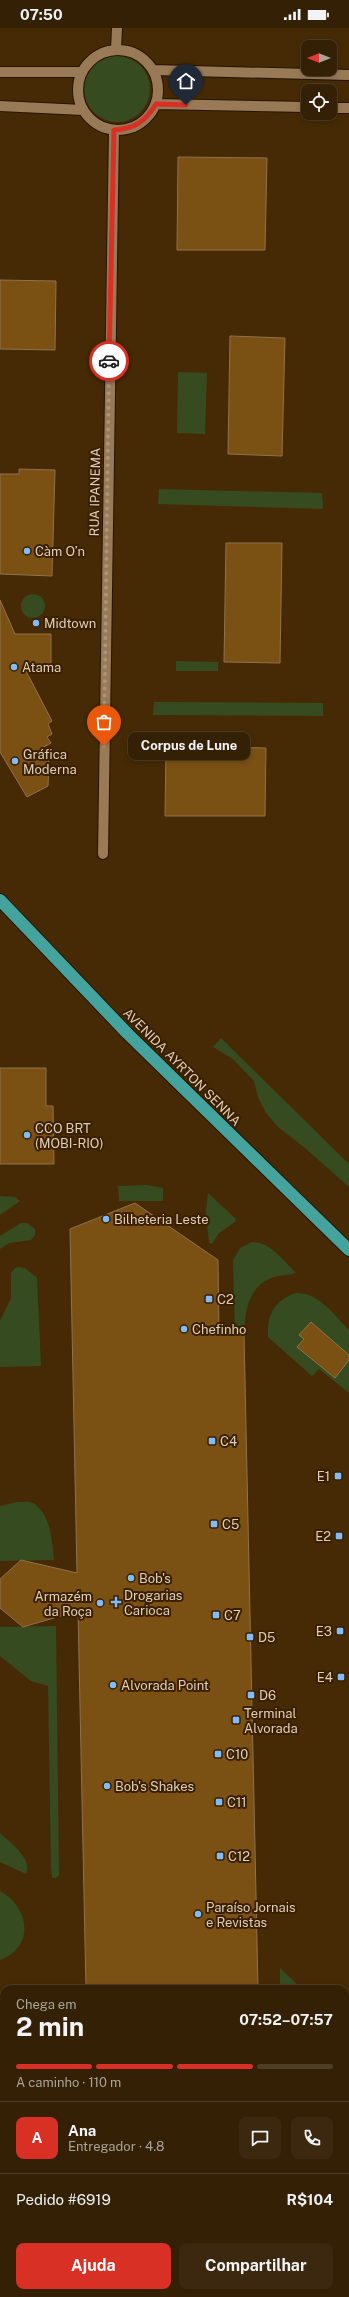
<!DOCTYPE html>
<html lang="pt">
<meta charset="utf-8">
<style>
:root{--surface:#342004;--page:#3c280e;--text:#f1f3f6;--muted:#a9a39a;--line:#4e3e26;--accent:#d93025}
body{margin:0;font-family:"Public Sans",sans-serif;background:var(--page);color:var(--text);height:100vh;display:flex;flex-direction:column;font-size:15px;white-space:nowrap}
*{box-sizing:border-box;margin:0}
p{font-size:13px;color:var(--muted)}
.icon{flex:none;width:22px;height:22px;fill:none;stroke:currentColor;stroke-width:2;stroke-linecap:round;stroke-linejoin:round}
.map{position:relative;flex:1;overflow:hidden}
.side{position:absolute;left:0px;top:1957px;width:349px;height:312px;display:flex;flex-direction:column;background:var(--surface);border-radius:12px 12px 0 0;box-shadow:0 2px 6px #0003,0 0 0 1px var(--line)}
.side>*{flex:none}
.needle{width:26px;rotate:270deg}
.buttons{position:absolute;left:301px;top:12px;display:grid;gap:8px}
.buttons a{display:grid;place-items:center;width:36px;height:36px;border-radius:8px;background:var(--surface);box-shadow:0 2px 6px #0003,0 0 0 1px var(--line);font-size:20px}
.pin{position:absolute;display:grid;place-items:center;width:34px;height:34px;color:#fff;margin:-41px -17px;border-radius:50% 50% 50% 0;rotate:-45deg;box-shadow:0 0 4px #0007}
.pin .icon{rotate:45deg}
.courier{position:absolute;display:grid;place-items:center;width:40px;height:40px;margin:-20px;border:3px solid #d93025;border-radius:50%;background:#fff;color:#222;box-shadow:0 1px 5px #0007}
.bubble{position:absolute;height:28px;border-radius:8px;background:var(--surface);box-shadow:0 2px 6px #0003,0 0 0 1px var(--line);font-size:13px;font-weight:700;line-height:28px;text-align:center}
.headline em{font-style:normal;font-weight:700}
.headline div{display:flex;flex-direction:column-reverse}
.headline{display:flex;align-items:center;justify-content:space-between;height:68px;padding:0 16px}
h1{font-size:26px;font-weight:700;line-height:30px}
.bar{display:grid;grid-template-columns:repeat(4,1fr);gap:6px 4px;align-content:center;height:48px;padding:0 16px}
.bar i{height:5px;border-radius:3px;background:var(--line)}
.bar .active{background:var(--accent)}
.bar p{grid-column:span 4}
.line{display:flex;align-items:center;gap:10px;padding:0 16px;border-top:1px solid var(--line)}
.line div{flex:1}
.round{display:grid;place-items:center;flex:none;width:42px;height:42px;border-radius:8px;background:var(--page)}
.primary-button{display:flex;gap:8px;margin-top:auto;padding:8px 16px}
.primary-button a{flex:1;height:46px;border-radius:8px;background:var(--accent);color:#fff;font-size:16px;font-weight:700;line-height:46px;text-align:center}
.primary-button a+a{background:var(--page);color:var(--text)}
.status{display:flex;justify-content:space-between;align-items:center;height:28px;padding:0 20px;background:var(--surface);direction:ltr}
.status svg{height:11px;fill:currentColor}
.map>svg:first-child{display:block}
.green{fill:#364b20}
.building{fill:#7a5013;stroke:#91724f}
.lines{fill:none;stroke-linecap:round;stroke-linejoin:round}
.minor-casing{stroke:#271400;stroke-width:12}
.motorway-casing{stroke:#271400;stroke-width:14}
.minor{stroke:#997a57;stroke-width:10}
.motorway{stroke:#45a39e;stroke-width:12}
.done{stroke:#a9957b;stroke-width:4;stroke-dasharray:0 7.2}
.route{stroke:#d93025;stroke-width:5}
.poi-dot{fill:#81bcfa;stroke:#3a2000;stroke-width:1.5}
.labels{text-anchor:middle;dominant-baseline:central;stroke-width:4;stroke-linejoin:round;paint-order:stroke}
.street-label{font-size:13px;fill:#dfcebb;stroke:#3a2000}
.poi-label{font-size:13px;fill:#dfcebb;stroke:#3a2000;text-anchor:start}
</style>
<div class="status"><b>07:50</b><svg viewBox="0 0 49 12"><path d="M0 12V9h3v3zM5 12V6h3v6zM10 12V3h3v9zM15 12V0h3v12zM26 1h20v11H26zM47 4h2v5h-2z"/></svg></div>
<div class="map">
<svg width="349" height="2269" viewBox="0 0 349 2269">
<rect width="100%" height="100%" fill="#452a05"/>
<path class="green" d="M84 61a33 33 0 1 1 66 0a33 33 0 1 1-66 0Z
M 178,344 L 207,345 L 205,406 L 177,405 Z
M 159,461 L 322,465 L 323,481 L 158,476 Z
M21 578a12 12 0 1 1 24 0a12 12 0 1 1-24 0Z
M 176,633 L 218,634 L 218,643 L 176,643 Z
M 154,674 L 323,675 L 323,688 L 153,687 Z
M 221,1010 L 349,1136 L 349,1159 L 305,1120 L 278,1099 L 266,1085 L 258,1069 L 254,1053 L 233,1031 L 213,1019 Z
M 147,1157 L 163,1160 L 163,1173 L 119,1173 L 118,1158 Z
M 208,1165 L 236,1191 L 235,1194 L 219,1205 L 212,1216 L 209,1215 L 206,1184 Z
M 0,1168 L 15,1169 L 20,1173 L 0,1187 Z
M 21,1195 L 27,1195 L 35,1201 L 35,1207 L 31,1212 L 9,1215 L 0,1221 L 0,1208 Z
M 252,1214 C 271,1214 283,1233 296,1245 C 289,1247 281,1247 274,1249 C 249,1257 245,1282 244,1305 L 235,1305 L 233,1232 L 240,1220 Z
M 18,1239 L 25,1240 L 37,1250 L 41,1338 L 0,1339 L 0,1293 L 11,1270 L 11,1245 L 14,1241 Z
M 296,1265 C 320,1265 333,1286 349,1302 L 349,1365 L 319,1341 L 312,1348 L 268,1309 C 267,1287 274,1272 296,1265 Z
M 17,1474 C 22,1474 29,1473 33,1475 C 51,1486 52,1513 54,1532 L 0,1533 L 0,1478 Z
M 56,1598 L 59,1847 L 56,1850 L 52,1850 L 51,1839 L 48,1658 L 31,1653 L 0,1628 L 0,1599 Z
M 0,1805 C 10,1815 33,1830 26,1846 L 0,1834 Z
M 0,1863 C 30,1879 35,1919 0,1932 Z
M 280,1940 L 302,1961 L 280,1961 Z
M 345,2003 L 349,2007 L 349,2076 L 345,2080 Z
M 4,2221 L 4,2265 L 54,2265 L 50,2269 L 0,2269 L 0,2225 Z"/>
<path class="building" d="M 178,129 L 267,130 L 265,222 L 177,222 Z
M 0,252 L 56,253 L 55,322 L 0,321 Z
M 230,308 L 285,310 L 282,428 L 228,426 Z
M 19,441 L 55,442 L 52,548 L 0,546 L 0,446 L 19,446 Z
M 226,515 L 282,515 L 280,635 L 224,634 Z
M 0,572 L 15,606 L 51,606 L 51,642 L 25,641 L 52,693 L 48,696 L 52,706 L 47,709 L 51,715 L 42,720 L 49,734 L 48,758 L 27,769 L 0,724 Z
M 166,718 L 266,720 L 265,788 L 165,788 Z
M 0,1040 L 46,1040 L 46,1078 L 53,1078 L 54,1136 L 0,1136 Z
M 135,1175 L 218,1232 L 219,1306 L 244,1305 L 258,1961 L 86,1961 L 78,1583 L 23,1599 L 0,1580 L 0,1551 L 21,1532 L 77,1545 L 70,1201 Z
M 311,1294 L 349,1327 L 349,1332 L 335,1350 L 297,1319 L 304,1311 L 299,1307 Z"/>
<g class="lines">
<g class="minor-casing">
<path id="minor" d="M 116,21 L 117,0
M78 62a40 40 0 1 1 80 0a40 40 0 1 1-80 0Z
M 153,42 L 349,47
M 0,44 L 82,44
M 156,76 L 308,79
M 0,78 L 83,82
M 330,80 L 349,80
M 103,826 L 114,102
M 345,2232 L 349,2228
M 309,2269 L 313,2265"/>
</g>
<g class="motorway-casing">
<path id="motorway" d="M 0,872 L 127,1005 L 349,1222
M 345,2154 L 349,2150
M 233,2269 L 237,2265"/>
</g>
<use href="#minor" class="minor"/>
<use href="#motorway" class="motorway"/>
</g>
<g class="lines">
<path class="done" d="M 104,718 L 109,333"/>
<path class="route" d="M 109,333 L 114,102 C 134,101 145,94 156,76 L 186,77"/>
</g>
<g class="poi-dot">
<circle cx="27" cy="523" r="4"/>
<circle cx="36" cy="595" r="4"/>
<circle cx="14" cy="639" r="4"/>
<circle cx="15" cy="733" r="4"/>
<circle cx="27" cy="1107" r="4"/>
<circle cx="106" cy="1191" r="4"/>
<rect x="205" y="1267" width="8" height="8" rx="2"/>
<circle cx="184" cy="1301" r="4"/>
<rect x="208" y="1409" width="8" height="8" rx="2"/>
<rect x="334" y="1444" width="8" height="8" rx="2"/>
<rect x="210" y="1492" width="8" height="8" rx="2"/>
<rect x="335" y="1504" width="8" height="8" rx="2"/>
<circle cx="131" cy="1550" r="4"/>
<path d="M114 1568h4v4h4v4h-4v4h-4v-4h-4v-4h4z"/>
<circle cx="100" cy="1575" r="4"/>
<rect x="212" y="1583" width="8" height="8" rx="2"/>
<rect x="336" y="1599" width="8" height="8" rx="2"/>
<rect x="246" y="1605" width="8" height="8" rx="2"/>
<rect x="337" y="1645" width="8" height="8" rx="2"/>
<circle cx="113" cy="1657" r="4"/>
<rect x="247" y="1663" width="8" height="8" rx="2"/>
<rect x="232" y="1688" width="8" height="8" rx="2"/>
<rect x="214" y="1722" width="8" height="8" rx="2"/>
<circle cx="107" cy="1758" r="4"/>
<rect x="215" y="1770" width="8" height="8" rx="2"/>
<rect x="216" y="1824" width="8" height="8" rx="2"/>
<circle cx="198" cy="1886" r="4"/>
</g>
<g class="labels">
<g class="street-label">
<text transform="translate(95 464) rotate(-89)">RUA IPANEMA</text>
<text transform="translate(182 1039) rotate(45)">AVENIDA AYRTON SENNA</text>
</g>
<g class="poi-label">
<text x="35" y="523">Càm O’n</text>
<text x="44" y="595">Midtown</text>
<text x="22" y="639">Atama</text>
<text x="23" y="726">Gráfica<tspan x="23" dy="15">Moderna</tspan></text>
<text x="35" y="1100">CCO BRT<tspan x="35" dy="15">(MOBI-RIO)</tspan></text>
<text x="114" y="1191">Bilheteria Leste</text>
<text x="217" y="1271">C2</text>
<text x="192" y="1301">Chefinho</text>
<text x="220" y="1413">C4</text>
<text x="330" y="1448" text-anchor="end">E1</text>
<text x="222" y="1496">C5</text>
<text x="331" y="1508" text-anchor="end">E2</text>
<text x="139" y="1550">Bob's</text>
<text x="124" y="1567">Drogarias<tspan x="124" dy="15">Carioca</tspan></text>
<text x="92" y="1568" text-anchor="end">Armazém<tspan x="92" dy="15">da Roça</tspan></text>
<text x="224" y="1587">C7</text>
<text x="332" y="1603" text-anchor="end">E3</text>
<text x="258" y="1609">D5</text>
<text x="333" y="1649" text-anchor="end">E4</text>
<text x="121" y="1657">Alvorada Point</text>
<text x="259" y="1667">D6</text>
<text x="244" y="1685">Terminal<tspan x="244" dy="15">Alvorada</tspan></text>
<text x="226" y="1726">C10</text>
<text x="115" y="1758">Bob's Shakes</text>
<text x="227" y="1774">C11</text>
<text x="228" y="1828">C12</text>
<text x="206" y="1879">Paraíso Jornais<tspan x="206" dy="15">e Revistas</tspan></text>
</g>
</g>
</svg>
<div class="buttons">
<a><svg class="needle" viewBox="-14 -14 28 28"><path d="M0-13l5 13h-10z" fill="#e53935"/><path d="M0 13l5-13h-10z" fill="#a9a39a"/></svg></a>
<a><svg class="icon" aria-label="locate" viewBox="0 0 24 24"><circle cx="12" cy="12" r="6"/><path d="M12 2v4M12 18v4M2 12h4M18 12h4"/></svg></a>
</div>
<div class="pin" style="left:104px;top:718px;background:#ea580c"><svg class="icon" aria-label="bag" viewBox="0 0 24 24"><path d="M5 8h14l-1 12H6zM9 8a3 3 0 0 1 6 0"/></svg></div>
<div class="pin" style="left:186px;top:77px;background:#1f2937"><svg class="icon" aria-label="home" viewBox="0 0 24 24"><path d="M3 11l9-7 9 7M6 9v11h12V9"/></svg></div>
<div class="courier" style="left:109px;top:333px"><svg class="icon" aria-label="car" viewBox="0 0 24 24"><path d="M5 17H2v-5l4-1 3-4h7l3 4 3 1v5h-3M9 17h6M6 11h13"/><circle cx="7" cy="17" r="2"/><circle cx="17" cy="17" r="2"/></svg></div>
<div class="bubble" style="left:128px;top:704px;width:122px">Corpus de Lune</div>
<section class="side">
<div class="headline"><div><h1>2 min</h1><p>Chega em</p></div><em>07:52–07:57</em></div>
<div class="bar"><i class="active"></i><i class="active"></i><i class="active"></i><i></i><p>A caminho · 110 m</p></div>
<div class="line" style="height:72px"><b class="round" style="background:var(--accent);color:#fff">A</b><div><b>Ana</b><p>Entregador · 4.8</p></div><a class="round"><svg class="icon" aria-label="chat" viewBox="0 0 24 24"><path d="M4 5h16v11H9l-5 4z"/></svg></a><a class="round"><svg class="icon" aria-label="phone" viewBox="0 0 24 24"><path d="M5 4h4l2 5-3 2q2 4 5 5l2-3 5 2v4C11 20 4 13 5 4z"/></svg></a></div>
<div class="line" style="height:52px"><div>Pedido #6919</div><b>R$104</b></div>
<div class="primary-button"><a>Ajuda</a><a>Compartilhar</a></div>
</section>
</div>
